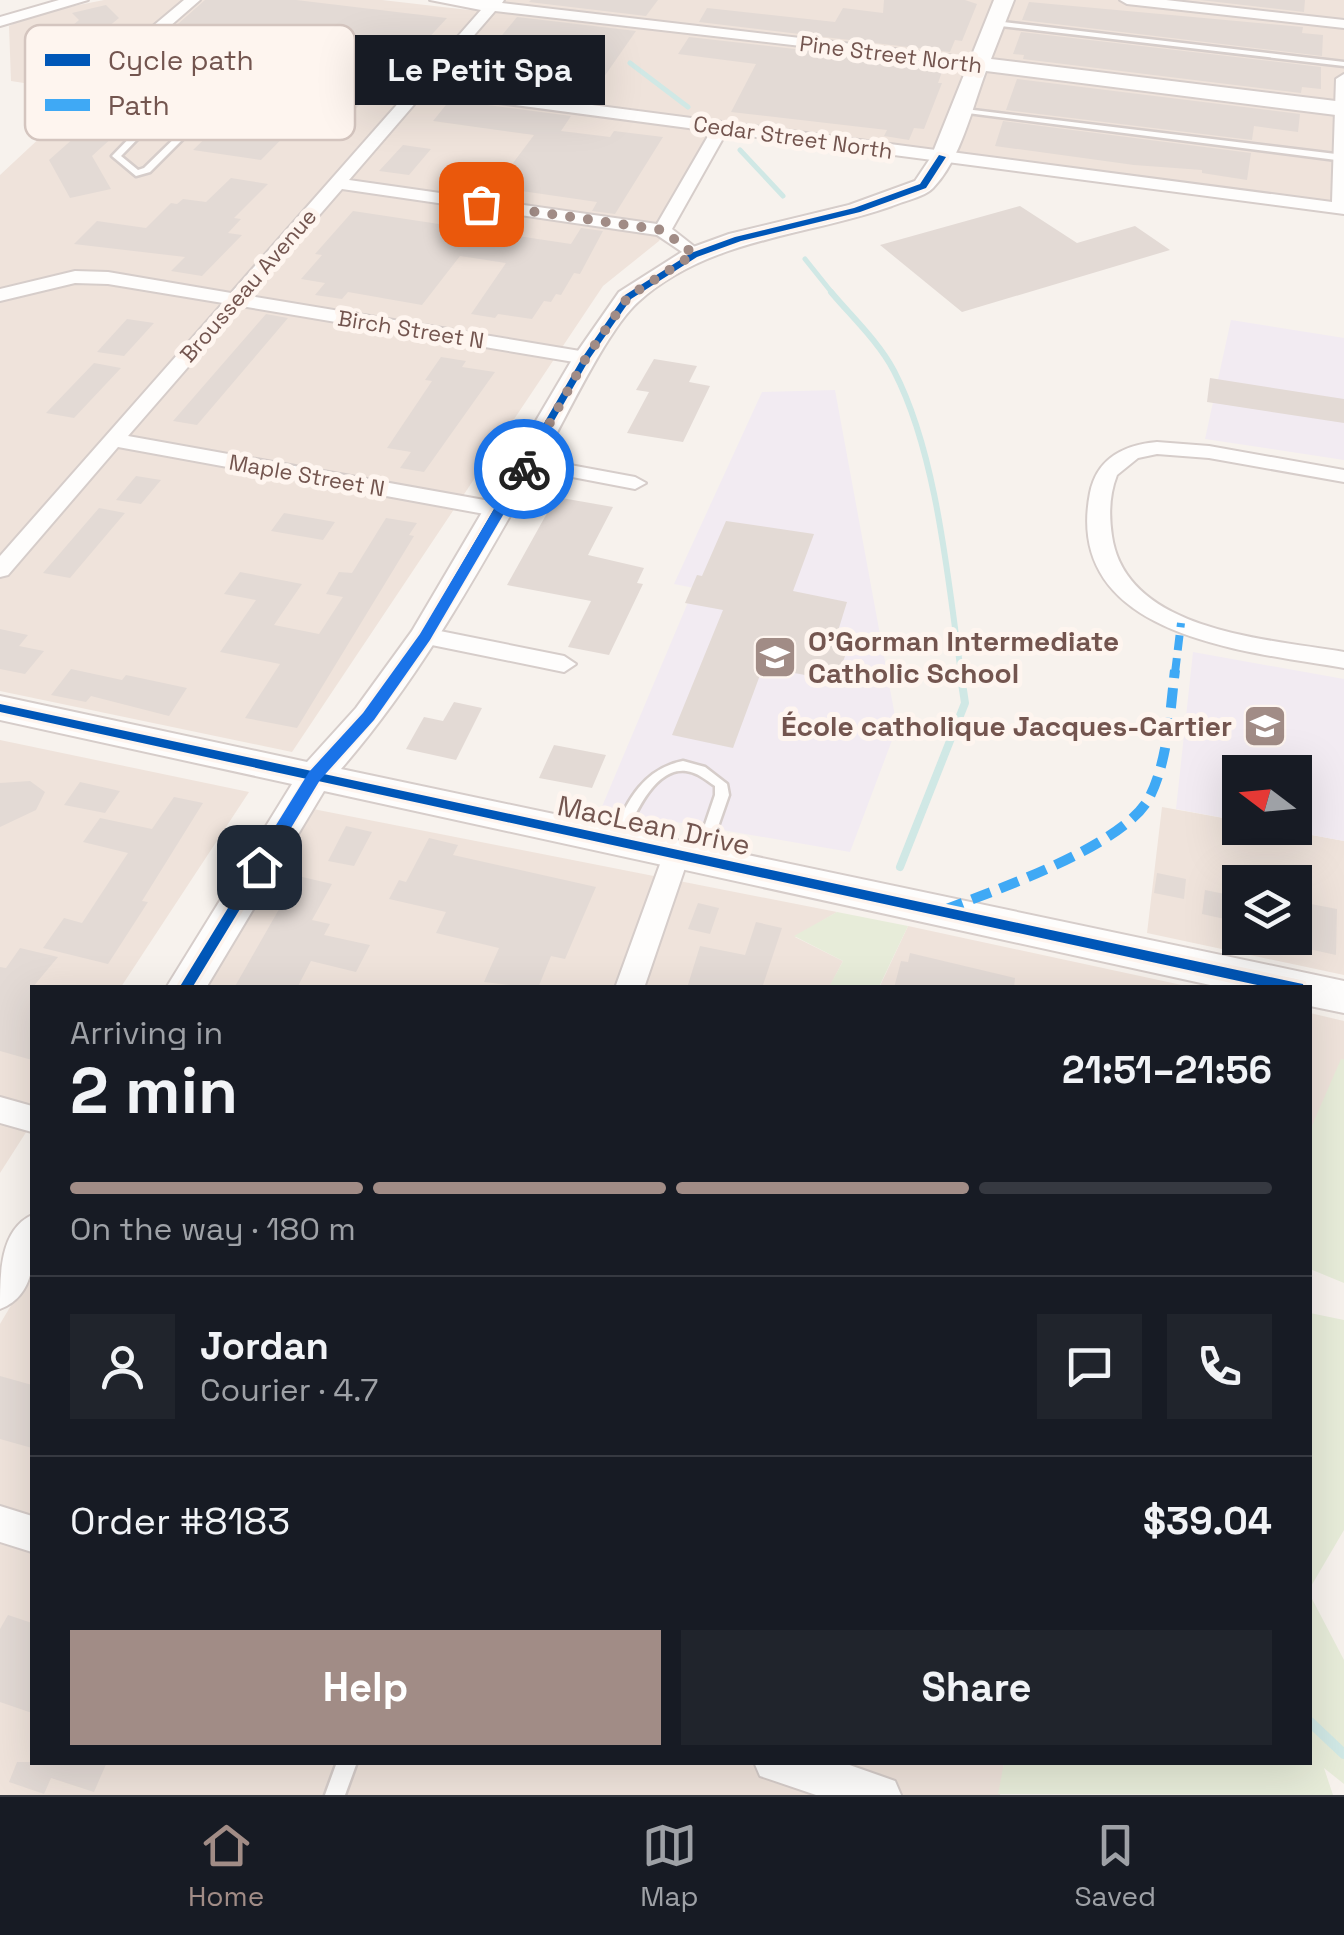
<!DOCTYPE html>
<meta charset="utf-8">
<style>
:root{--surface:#171b24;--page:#20242c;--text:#f1f3f6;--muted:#9ea1a6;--line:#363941;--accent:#a18c86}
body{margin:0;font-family:"Space Grotesk",sans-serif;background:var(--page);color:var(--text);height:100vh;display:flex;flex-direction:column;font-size:38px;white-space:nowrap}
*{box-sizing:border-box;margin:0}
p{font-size:32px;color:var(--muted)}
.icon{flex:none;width:55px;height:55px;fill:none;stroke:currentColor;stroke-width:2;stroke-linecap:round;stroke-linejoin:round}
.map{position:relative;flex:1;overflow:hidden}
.panel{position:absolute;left:30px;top:985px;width:1282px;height:780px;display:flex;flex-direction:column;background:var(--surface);border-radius:0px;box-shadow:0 10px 40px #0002}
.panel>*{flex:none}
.needle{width:65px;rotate:286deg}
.fabs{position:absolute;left:1222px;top:755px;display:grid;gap:20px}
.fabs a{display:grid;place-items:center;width:90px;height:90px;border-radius:0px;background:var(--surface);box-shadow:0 10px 40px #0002;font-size:50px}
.pin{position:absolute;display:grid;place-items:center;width:85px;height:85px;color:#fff;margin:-42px;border-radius:20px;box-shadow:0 5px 15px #0006}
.courier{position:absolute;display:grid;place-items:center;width:100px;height:100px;margin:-50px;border:8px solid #1a73e8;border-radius:50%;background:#fff;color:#222;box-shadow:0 2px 12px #0007}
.bubble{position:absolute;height:70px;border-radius:0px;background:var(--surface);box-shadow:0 10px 40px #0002;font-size:32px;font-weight:700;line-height:70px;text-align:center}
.head em{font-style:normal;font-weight:700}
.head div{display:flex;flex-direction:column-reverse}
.head{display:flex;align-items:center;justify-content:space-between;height:170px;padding:0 40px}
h1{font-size:65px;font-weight:700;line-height:75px}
.bar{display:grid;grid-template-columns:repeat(4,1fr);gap:15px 10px;align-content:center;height:120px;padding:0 40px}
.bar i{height:12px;border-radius:8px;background:var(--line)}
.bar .active{background:var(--accent)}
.bar p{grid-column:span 4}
.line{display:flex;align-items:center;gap:25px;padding:0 40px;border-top:2px solid var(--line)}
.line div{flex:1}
.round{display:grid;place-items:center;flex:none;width:105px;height:105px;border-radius:0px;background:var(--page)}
.button{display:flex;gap:20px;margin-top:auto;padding:20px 40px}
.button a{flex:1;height:115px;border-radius:0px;background:var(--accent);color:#fff;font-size:40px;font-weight:700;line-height:115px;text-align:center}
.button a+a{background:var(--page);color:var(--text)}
.tab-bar{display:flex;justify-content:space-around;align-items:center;height:140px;border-top:2px solid var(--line);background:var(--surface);font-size:28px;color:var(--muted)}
.tab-bar a{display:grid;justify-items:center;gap:5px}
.tab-bar .active{color:var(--accent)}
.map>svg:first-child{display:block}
.residential{fill:#efe3db;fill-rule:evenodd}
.education{fill:#f2ebf2}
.green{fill:#e7ecd9}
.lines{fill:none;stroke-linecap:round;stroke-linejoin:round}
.stream-far3{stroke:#d0e8e5;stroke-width:5}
.stream-far2{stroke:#d0e8e5;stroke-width:6}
.stream-far1{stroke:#d0e8e5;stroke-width:8}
.stream{stroke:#d0e8e5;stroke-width:10}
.building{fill:#e3dad5}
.lane-casing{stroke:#d6cdca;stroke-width:5}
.street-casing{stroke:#d6cdca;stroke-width:4}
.secondary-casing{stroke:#d6cdca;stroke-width:4}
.lane{fill:#fefdfc;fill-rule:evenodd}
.street{fill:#fefdfc;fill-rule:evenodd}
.secondary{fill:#fefdfc;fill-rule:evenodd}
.quiet-far1{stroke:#3fa9f5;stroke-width:8;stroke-dasharray:15 8;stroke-linecap:butt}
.quiet{stroke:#3fa9f5;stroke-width:10;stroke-dasharray:20 10;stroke-linecap:butt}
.cycleway-casing{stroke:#fef5ef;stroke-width:7}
.cycleway{fill:#0057b8;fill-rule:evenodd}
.route{fill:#1a73e8}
.done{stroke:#a18c86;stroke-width:10;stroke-dasharray:0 18}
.labels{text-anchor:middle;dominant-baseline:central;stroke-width:10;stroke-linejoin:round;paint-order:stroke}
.far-street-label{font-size:22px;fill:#73554f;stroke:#fef5ef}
.poi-label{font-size:28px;font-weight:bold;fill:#73554f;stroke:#fef5ef;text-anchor:start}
.street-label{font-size:28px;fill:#73554f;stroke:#fef5ef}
.key{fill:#fef5ef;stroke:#d4c5bf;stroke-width:2.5}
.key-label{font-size:28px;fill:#73554f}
</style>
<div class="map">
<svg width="1344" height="1795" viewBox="0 0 1344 1795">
<rect width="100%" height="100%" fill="#f7f2ed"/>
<path class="residential" d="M 104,0 L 382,0 L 469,10 L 479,0 L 1344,0 L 1344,204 L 720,123 L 659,241 L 603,286 L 292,752 L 0,691 L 0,175 L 88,93 L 11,81 L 9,26 L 33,14 Z
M 0,740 L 249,792 L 121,987 L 32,988 L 32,1123 L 0,1173 Z
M 1162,807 L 1240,821 L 1240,828 L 1274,828 L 1344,841 L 1344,975 L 1147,933 ZM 1240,882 L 1295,882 L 1295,938 L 1240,938 Z
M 308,808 L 837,912 L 795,937 L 843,961 L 829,988 L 201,988 Z
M 908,926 L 1191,987 L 879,988 Z
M 1310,1013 L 1344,1021 L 1344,1157 L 1310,1235 Z
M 32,1270 L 32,1762 L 1004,1763 L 1000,1795 L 0,1795 L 0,1324 Z"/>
<path class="education" d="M 1231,320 L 1344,338 L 1344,460 L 1205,439 Z
M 835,390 L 897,727 L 850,852 L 601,809 L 694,588 L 674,584 L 762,392 Z
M 1193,652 L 1344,679 L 1344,841 L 1274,828 L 1295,828 L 1295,772 L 1240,772 L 1240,821 L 1176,809 Z"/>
<path class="green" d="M 837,912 L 908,926 L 879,987 L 829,987 L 843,961 L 794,936 Z
M 1341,1059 L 1344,1059 L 1344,1283 L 1310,1269 L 1310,1130 Z
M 1310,1313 L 1344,1320 L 1344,1530 L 1310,1588 Z
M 1310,1595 L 1344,1660 L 1344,1784 L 1324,1768 L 1333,1795 L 998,1794 L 1004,1763 L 1310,1762 Z"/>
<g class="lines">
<path class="stream-far3" d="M 630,63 L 688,107
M 740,150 L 783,196
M 805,259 L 833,294"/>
<path class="stream-far2" d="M 831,292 C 851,316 879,342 894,371 C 937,454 948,580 961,673"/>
<path class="stream-far1" d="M 900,867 L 965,703 L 960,670"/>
<path class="stream" d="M 1310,1722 L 1344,1754"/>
</g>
<path class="building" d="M 205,0 L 296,0 L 447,18 L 399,70 L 388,75 L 180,48 L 187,42 L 161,39 Z
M 531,0 L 658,0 L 646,16 L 529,2 Z
M 884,0 L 965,0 L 977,4 L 962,41 L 955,40 L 950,52 L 699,22 L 707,8 L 835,22 L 843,8 L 883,13 Z
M 1200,0 L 1305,0 L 1304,12 Z
M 1029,2 L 1303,27 L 1302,33 L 1323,35 L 1322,56 L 1022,20 Z
M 106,5 L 119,18 L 92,40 L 60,36 L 79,20 L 72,13 Z
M 517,17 L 636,31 L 592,94 L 583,100 L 462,84 Z
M 1021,32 L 1321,67 L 1321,89 L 1302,87 L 1301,93 L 1023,59 L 1024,55 L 1013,54 Z
M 689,37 L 944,66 L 938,83 L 942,83 L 924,129 L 914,128 L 909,140 L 884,136 L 887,130 L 731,112 L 756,64 L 678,54 Z
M 164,62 L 374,90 L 349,116 L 309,111 L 261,160 L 193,150 L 249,96 L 138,83 Z
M 1017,79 L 1300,114 L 1298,132 L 1254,126 L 1252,140 L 1006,110 Z
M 450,100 L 571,116 L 561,131 L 610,137 L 614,131 L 663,137 L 615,214 L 592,211 L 597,202 L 495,187 L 534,135 L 433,121 Z
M 93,121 L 126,125 L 92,156 L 111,189 L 70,198 L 49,160 Z
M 1003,121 L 1251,153 L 1247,180 L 1202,173 L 1202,170 L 1134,165 L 995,146 Z
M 403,145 L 431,149 L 409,175 L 379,171 Z
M 231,178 L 268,184 L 234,218 L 241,219 L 228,233 L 242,235 L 202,276 L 171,271 L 185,257 L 74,244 L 97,221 L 146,228 L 171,203 L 177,204 L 183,199 L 206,202 Z
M 1020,206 L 1077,243 L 1135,226 L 1170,250 L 962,312 L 880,245 Z
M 353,211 L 571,244 L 581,228 L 603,231 L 580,274 L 574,273 L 561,295 L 556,294 L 551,302 L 544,301 L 532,319 L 498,314 L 495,318 L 471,314 L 506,263 L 460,256 L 422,305 L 348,292 L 342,299 L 315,295 L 325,283 L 301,279 L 322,255 L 315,254 Z
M 266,314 L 288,318 L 197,425 L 173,421 Z
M 127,319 L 154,323 L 124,356 L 97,352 Z
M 441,357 L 466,361 L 462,367 L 495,372 L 424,472 L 400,468 L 411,452 L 387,448 L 432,381 L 425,380 Z
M 654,359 L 697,366 L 689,382 L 710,386 L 683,442 L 627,433 L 649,392 L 636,390 Z
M 94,363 L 121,368 L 74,418 L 46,413 Z
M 1210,378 L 1344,399 L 1344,423 L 1207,402 Z
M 136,476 L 161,480 L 141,504 L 116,500 Z
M 556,497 L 613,507 L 588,555 L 644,568 L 637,583 L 643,584 L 609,655 L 568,647 L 591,601 L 507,585 Z
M 99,508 L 125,513 L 70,578 L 43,573 Z
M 284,513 L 335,522 L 323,540 L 271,531 Z
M 386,518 L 417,523 L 409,535 L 414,536 L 297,728 L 245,718 L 280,664 L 220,652 L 256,600 L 224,594 L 240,572 L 302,584 L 274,625 L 319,634 L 343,597 L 326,594 L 339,572 L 352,573 Z
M 726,521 L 814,534 L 793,591 L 847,602 L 838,631 L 853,634 L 836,681 L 763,667 L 733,748 L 672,735 L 723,610 L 685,603 L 697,575 L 702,576 Z
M 0,629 L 28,635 L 19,646 L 44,651 L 25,674 L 0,669 Z
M 71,669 L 122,680 L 126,675 L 187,688 L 169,716 L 91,696 L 86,702 L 51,695 Z
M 454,702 L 482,708 L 456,760 L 406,749 L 424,717 L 443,721 Z
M 554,745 L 606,755 L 592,788 L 539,778 Z
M 30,781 L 45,792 L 36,810 L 0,827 L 0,783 Z
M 80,782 L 120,791 L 105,813 L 64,805 Z
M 174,797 L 203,803 L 142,901 L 148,902 L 108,964 L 43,948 L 64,918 L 82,923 L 128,853 L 83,842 L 100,818 L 152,829 Z
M 346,826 L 372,832 L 354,866 L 328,861 Z
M 429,838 L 458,845 L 453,855 L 596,887 L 565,959 L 551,956 L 538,988 L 484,982 L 499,948 L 436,933 L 446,912 L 389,899 L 399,880 L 406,882 Z
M 1157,873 L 1186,879 L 1184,899 L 1154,893 Z
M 298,876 L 332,884 L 312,920 L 330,924 L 324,935 L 370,945 L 356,972 L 311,961 L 297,988 L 234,988 Z
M 1205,890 L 1240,897 L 1238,922 L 1202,914 Z
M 1295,901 L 1337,909 L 1336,955 L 1295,946 Z
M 698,903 L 719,908 L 710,934 L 688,929 Z
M 756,922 L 782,928 L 762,988 L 687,988 L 700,946 L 745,955 Z
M 20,948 L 58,957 L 32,988 L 32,1060 L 0,1051 L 0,967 L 6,968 Z
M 910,953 L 1015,978 L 1014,988 L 894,988 L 901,961 L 908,962 Z
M 0,1376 L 32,1385 L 32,1448 L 0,1439 Z
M 8,1615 L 32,1623 L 32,1713 L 0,1702 L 0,1629 Z
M 17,1762 L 107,1762 L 94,1792 L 51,1778 L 44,1794 L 9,1782 Z"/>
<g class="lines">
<g class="lane-casing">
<path id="lane" d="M 995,21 L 1344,62 L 1344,66 L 992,25 L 991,23 Z
M 152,51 L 159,53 L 107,103 L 105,108 L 112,113 L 186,122 L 194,128 L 150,172 L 136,176 L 112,156 L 145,122 L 107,117 L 97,109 L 100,100 ZM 153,123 L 185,128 L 144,168 L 138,170 L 121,156 Z
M 957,108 L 1344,155 L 1344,161 L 960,112 L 957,112 Z
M 683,761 L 705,767 L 727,784 L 729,795 L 705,864 L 695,864 L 693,860 L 715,795 L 715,786 C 706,780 697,772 686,771 C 652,767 632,822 620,847 L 610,847 L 608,843 C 626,806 639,770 683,761 Z
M 337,1762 L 357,1762 L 345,1795 L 325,1795 Z"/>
</g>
<g class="street-casing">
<path id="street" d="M 59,0 L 88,0 L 0,26 L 0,17 Z
M 184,0 L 200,0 L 146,47 L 417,83 L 481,10 L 430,0 L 504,0 L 502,3 L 979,59 L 984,61 L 984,67 L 495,11 L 432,84 L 1332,202 L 1336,79 L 1344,74 L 1344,214 L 726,133 L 672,229 L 700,251 L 700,259 L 694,260 L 657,235 L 342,189 L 249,296 L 586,352 L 596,358 L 586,364 L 241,306 L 128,436 L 501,503 L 512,510 L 509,515 L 501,517 L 118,447 L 8,575 L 0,577 L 0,556 L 223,303 L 108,284 L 75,283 L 0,301 L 0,289 L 75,271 L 108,272 L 231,293 L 409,91 L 128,53 L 128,47 ZM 424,93 L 711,131 L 657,224 L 349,180 Z
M 1120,0 L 1166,0 L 1344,20 L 1344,28 L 1127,4 Z
M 1157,442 L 1209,446 L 1344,470 L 1344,482 L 1209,458 L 1157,454 L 1138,458 L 1117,475 C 1109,495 1109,516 1112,536 C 1126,632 1268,639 1344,652 L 1344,668 C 1245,651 1062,637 1090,493 C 1097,458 1124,445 1157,442 Z
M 527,457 L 635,477 L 646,483 L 635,489 L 520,467 L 516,463 L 520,459 Z
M 425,628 L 564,656 L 576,664 L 564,672 L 417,642 L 413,636 L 417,630 Z
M 676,846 L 686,849 L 689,856 L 644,988 L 615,988 L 663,856 L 666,849 Z
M 0,1097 L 32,1106 L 32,1132 L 0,1123 Z
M 0,1506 L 32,1516 L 32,1552 L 0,1542 Z
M 754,1762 L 841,1762 L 895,1781 L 901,1795 L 816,1795 L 760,1776 Z"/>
</g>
<g class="secondary-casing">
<path id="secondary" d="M 994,0 L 1014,0 L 991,59 L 1344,102 L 1344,116 L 986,71 C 972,108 961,159 933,188 C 924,197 904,201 892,206 C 808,236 708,238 638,302 C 609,328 571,407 551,444 C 486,557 427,670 341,769 L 1344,981 L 1344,1013 L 1310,1006 L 1310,988 L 1224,988 L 324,791 L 206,988 L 166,988 L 292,784 L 0,720 L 0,696 L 307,762 L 356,708 L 412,631 L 573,358 L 619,292 L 685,250 L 729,234 L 849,205 L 915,181 L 931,157 Z
M 32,1215 C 34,1250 39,1294 0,1309 C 0,1273 0,1230 32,1215 Z"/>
</g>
<use href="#lane" class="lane"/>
<use href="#street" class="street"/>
<use href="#secondary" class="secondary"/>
<path class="quiet-far1" d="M 1175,673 L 1181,623"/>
<path class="quiet" d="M 944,910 C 996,890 1120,847 1148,800 C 1168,763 1170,711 1175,670"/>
<g class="cycleway-casing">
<path id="cycleway" d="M 939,155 L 946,157 L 926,188 L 860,212 L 741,241 L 697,257 L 631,299 L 590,358 L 429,639 L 372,719 L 324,774 L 1298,983 L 1303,984 L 1304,988 L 1271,988 L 318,781 L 192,988 L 179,988 L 307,779 L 0,712 L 0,704 L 312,771 L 364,713 L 421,634 L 582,358 L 625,295 L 691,253 L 735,237 L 854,208 L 920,184 Z"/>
</g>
<use href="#cycleway" class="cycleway"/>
</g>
<path class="route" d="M 524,465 L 530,469 L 430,640 L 374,720 L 320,780 L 265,871 L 253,871 L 253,862 L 309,772 L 363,713 L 420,634 L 518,469 Z"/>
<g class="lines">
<path class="done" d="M 481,204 L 662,230 L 694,254 L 628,297 L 586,358 L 524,469"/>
</g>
<defs>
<g id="school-square" transform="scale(2.25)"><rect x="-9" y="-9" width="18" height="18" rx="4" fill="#a18c86" stroke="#fef5ef"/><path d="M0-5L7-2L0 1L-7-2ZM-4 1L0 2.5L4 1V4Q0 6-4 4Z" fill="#fff"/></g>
</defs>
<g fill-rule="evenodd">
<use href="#school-square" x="775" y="657"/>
<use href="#school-square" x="1265" y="726"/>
</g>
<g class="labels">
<g class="far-street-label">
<text transform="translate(891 54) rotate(7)">Pine Street North</text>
<text transform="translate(793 137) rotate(8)">Cedar Street North</text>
<text transform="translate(248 285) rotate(-49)">Brousseau Avenue</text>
<text transform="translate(411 329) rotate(9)">Birch Street N</text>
<text transform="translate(307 475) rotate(10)">Maple Street N</text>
</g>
<g class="poi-label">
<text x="808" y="641">O'Gorman Intermediate<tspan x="808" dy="32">Catholic School</tspan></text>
<text x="1232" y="726" text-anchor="end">École catholique Jacques-Cartier</text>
</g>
<g class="street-label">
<text transform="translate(654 825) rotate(12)">MacLean Drive</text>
</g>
</g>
<rect x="25" y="25" width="330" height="115" rx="15" class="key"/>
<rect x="45" y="54" width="45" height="12" fill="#0057b8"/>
<rect x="45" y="99" width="45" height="12" fill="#3fa9f5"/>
<g class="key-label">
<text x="108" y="70">Cycle path</text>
<text x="108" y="115">Path</text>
</g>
</svg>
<div class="fabs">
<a><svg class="needle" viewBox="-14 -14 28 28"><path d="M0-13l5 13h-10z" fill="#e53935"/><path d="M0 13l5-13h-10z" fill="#9ea1a6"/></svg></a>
<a><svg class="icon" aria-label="layers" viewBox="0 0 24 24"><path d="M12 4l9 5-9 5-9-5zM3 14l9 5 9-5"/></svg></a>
</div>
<div class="pin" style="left:481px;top:204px;background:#ea580c"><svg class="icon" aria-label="bag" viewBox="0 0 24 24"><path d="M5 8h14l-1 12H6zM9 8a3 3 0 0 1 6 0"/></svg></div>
<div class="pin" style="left:259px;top:867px;background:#1f2937"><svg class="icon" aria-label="home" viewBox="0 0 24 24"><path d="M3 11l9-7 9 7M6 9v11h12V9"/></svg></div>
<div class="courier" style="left:524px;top:469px"><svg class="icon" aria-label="bike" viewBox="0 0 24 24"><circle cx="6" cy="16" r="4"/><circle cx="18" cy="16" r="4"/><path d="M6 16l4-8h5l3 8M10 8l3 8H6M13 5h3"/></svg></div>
<div class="bubble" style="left:355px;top:35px;width:250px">Le Petit Spa</div>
<section class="panel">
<div class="head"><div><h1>2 min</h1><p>Arriving in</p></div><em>21:51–21:56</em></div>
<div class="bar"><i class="active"></i><i class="active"></i><i class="active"></i><i></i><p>On the way · 180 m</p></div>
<div class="line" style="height:180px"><a class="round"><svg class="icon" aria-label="person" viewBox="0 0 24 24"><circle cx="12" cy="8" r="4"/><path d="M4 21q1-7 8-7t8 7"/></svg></a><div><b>Jordan</b><p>Courier · 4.7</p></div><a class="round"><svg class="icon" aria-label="chat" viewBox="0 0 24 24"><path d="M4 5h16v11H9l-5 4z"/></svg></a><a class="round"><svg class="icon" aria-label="phone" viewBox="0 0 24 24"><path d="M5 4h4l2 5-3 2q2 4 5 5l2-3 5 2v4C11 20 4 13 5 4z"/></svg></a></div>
<div class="line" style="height:130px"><div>Order #8183</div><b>$39.04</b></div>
<div class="button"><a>Help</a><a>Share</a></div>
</section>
</div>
<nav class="tab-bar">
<a class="active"><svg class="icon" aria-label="home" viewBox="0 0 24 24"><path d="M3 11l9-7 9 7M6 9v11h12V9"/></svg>Home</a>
<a><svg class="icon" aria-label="map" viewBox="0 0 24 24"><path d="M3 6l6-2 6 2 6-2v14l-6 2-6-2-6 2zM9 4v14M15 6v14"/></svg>Map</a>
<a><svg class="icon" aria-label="saved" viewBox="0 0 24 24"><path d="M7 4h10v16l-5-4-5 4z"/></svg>Saved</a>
</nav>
